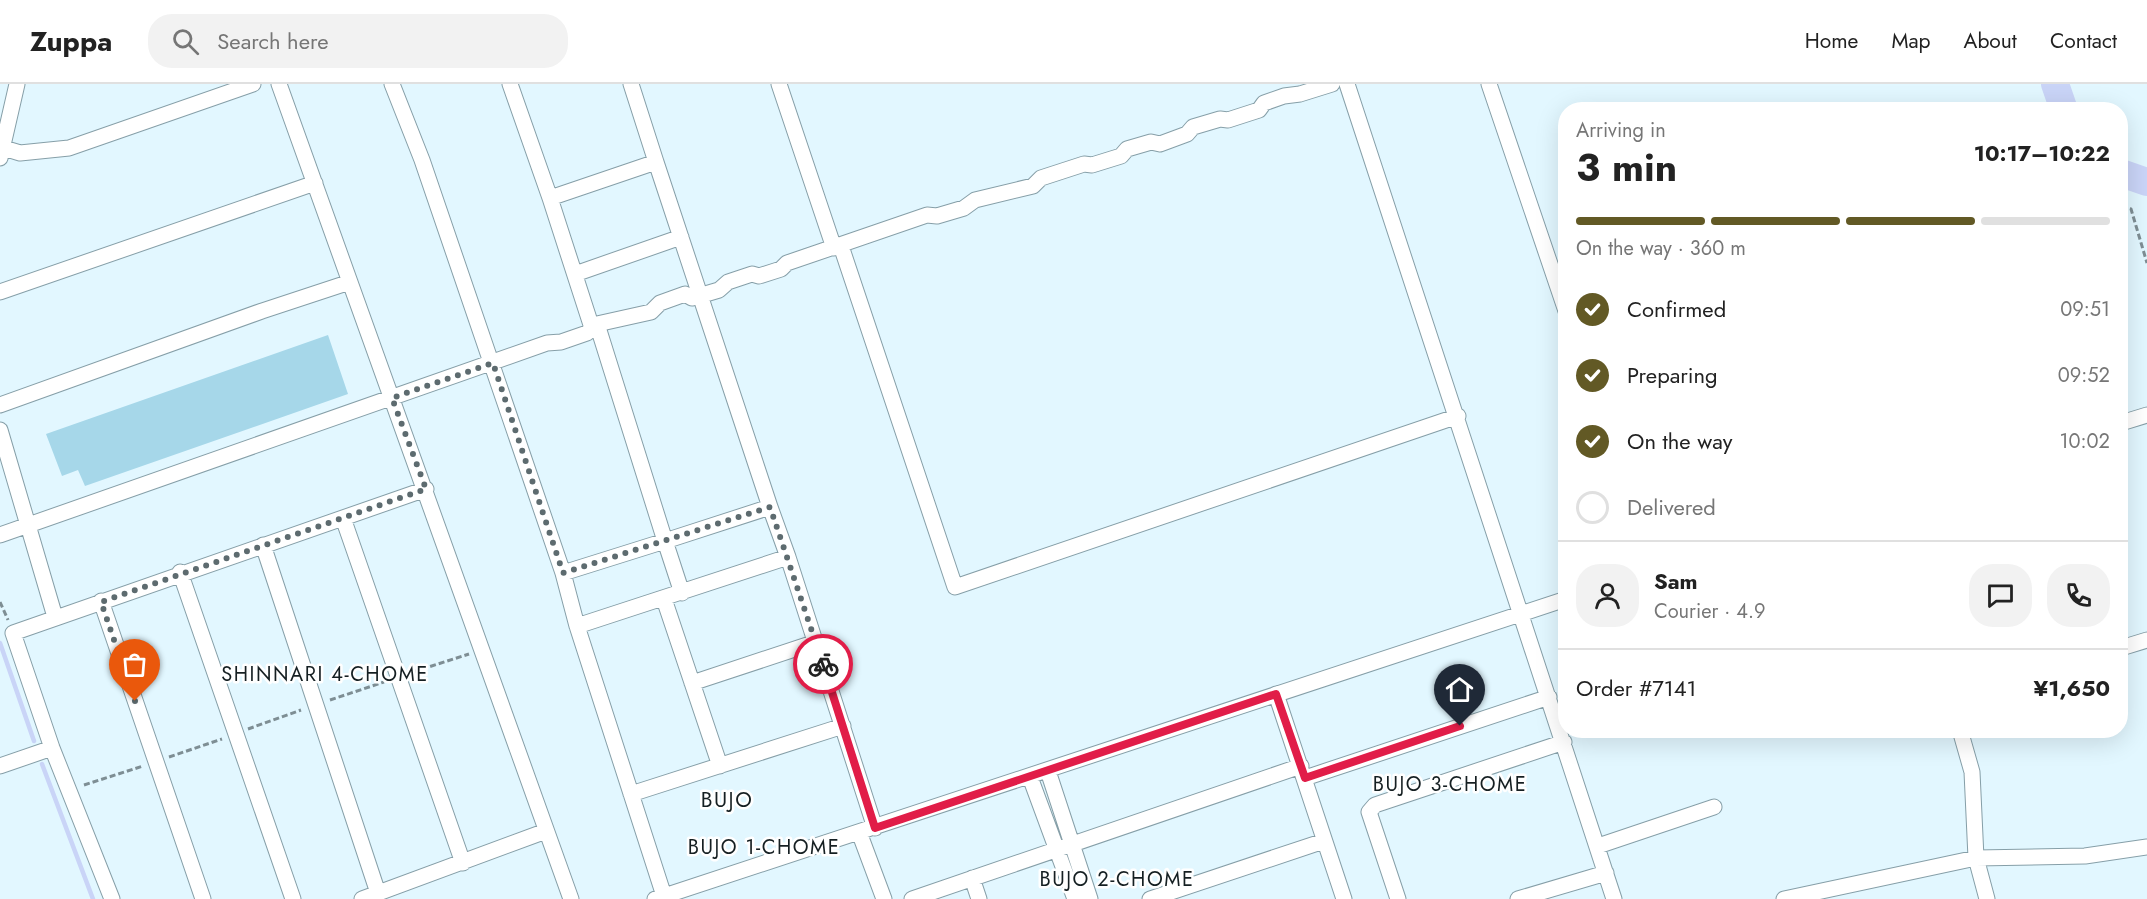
<!DOCTYPE html>
<meta charset="utf-8">
<style>
:root{--surface:#fff;--page:#f2f2f2;--text:#222;--muted:#767676;--line:#e0e0e0;--accent:#625925}
body{margin:0;font-family:Jost,sans-serif;background:var(--page);color:var(--text);height:100vh;display:flex;flex-direction:column;font-size:22px;white-space:nowrap}
*{box-sizing:border-box;margin:0}
p{font-size:20px;color:var(--muted)}
.icon{flex:none;width:33px;height:33px;fill:none;stroke:currentColor;stroke-width:2;stroke-linecap:round;stroke-linejoin:round}
.map{position:relative;flex:1;overflow:hidden}
.panel{position:absolute;left:1558px;top:18px;width:570px;height:636px;display:flex;flex-direction:column;background:var(--surface);border-radius:24px;box-shadow:0 6px 24px #0002}
.panel>*{flex:none}
.pin{position:absolute;display:grid;place-items:center;width:51px;height:51px;color:#fff;margin:-62px -26px;border-radius:50% 50% 50% 0;rotate:-45deg;box-shadow:0 0 6px #0007}
.pin .icon{rotate:45deg}
.courier{position:absolute;display:grid;place-items:center;width:60px;height:60px;margin:-30px;border:4px solid #e11d48;border-radius:50%;background:#fff;color:#222;box-shadow:0 2px 8px #0007}
.summary em{font-style:normal;font-weight:700}
.summary div{display:flex;flex-direction:column-reverse}
.summary{display:flex;align-items:center;justify-content:space-between;height:102px;padding:0 18px}
h1{font-size:39px;font-weight:700;line-height:45px}
.bar{display:grid;grid-template-columns:repeat(4,1fr);gap:9px 6px;align-content:center;height:72px;padding:0 18px}
.bar i{height:8px;border-radius:4px;background:var(--line)}
.bar .on{background:var(--accent)}
.bar p{grid-column:span 4}
.line{display:flex;align-items:center;gap:15px;padding:0 18px;border-top:2px solid var(--line)}
.line div{flex:1}
.round{display:grid;place-items:center;flex:none;width:63px;height:63px;border-radius:24px;background:var(--page)}
ol{padding:0 18px;list-style:none}
li{display:flex;align-items:center;gap:18px;height:66px}
li p{margin-inline-start:auto}
li .icon{padding:6px;border-radius:50%;background:var(--accent);color:#fff;stroke-width:4}
li:last-child{color:var(--muted)}
li i{width:33px;height:33px;border:3px solid var(--line);border-radius:50%}
header{display:flex;align-items:center;gap:36px;box-sizing:border-box;height:84px;padding:0 30px;background:var(--surface);border-bottom:2px solid var(--line)}
header strong{font-size:28px}
nav{display:flex;gap:33px;margin-inline-start:auto;font-size:21px}
.search{width:420px;height:54px;background:var(--page);display:flex;align-items:center;gap:15px;box-sizing:border-box;padding:0 21px;border-radius:24px;color:var(--muted);font-size:22px}
.map>svg:first-child{display:block}
.park{fill:#a6d7e9}
.lines{fill:none;stroke-linecap:round;stroke-linejoin:round}
.stream{stroke:#c9d4f7;stroke-width:4.5}
.river{stroke:#c9d4f7;stroke-width:28}
.minor-casing{stroke:#869fa8;stroke-width:17}
.path{stroke:#7e8e94;stroke-width:3;stroke-dasharray:6 3;stroke-linecap:butt}
.minor{stroke:#fff;stroke-width:15}
.done{stroke:#5d6b6f;stroke-width:6;stroke-dasharray:0 10.8}
.route{stroke:#e11d48;stroke-width:8}
.labels{text-anchor:middle;dominant-baseline:central;stroke-width:5;stroke-linejoin:round;paint-order:stroke}
.neighbourhood-label{font-size:20px;letter-spacing:1.5px;fill:#151f22;stroke:#fff}
.quarter-label{font-size:21px;letter-spacing:1.5px;fill:#151f22;stroke:#fff}
</style>
<header>
<strong>Zuppa</strong>
<div class="search"><svg class="icon" aria-label="search" viewBox="0 0 24 24"><circle cx="10" cy="10" r="6"/><path d="M15 15l6 6"/></svg>Search here</div>
<nav><a>Home</a><a>Map</a><a>About</a><a>Contact</a></nav>
</header>
<div class="map">
<svg width="2147" height="815" viewBox="0 0 2147 815">
<rect width="100%" height="100%" fill="#e2f7ff"/>
<path class="park" d="M 328,251 L 348,310 L 85,402 L 78,386 L 62,392 L 46,350 Z"/>
<g class="lines">
<path class="stream" d="M 0,559 L 34,657
M 42,680 L 93,815"/>
<path class="river" d="M 2055,0 L 2064,26
M 2121,89 L 2147,98"/>
<g class="minor-casing">
<path id="minor" d="M 279,0 L 571,815
M 392,0 L 422,76 L 563,489 L 577,542 L 665,815
M 510,0 L 550,114
M 631,0 L 656,78
M 779,0 L 834,164
M 1347,0 L 1614,815
M 1489,0 L 1566,227
M 0,63 L 20,69 L 69,64 L 253,0
M 0,74 L 17,0
M 841,162 L 955,503 L 1458,332
M 575,190 L 681,153
M 0,208 L 315,99
M 592,244 L 550,114 L 656,78 L 770,423 L 665,457 L 597,240
M 0,321 L 262,227 L 350,198
M 2121,339 L 2147,331
M 0,346 L 55,533
M 770,423 L 788,473
M 343,434 L 463,779
M 0,451 L 547,259 L 561,258 L 587,249 L 597,240 L 651,228 L 660,219 L 685,210 L 692,214 L 719,206 L 728,198 L 752,190 L 759,192 L 781,185 L 787,179 L 927,131 L 937,132 L 964,124 L 975,116 L 1033,102 L 1041,94 L 1084,80 L 1092,81 L 1121,72 L 1127,65 L 1151,58 L 1160,60 L 1187,50 L 1193,43 L 1220,35 L 1228,36 L 1259,26 L 1264,19 L 1284,12 L 1300,10 L 1332,0
M 263,461 L 378,809
M 180,488 L 293,815
M 563,489 L 665,457 L 682,509
M 664,515 L 720,682
M 101,517 L 203,815
M 577,542 L 788,473 L 875,744
M 2121,564 L 2147,556
M 692,599 L 816,558
M 1276,610 L 1344,815
M 1960,646 L 1972,688 L 1976,774 L 1987,815
M 0,682 L 52,664
M 1048,687 L 1090,815
M 1030,693 L 1075,815
M 1305,694 L 1549,613
M 631,710 L 843,642
M 859,748 L 884,815
M 1598,762 L 1714,723
M 972,794 L 979,815
M 112,815 L 52,664 L 13,549 L 426,405
M 362,815 L 546,747
M 655,815 L 1566,515
M 912,815 L 1301,682
M 1150,815 L 1324,757
M 1398,815 L 1369,728 L 1375,721 L 1564,658
M 1518,815 L 1606,789
M 1784,815 L 1976,774 L 2085,772 L 2147,763"/>
</g>
<path class="path" d="M 2121,123 L 2131,125 L 2147,179
M 0,518 L 8,536
M 413,588 L 469,570
M 330,616 L 384,598
M 248,645 L 301,626
M 169,673 L 222,655
M 84,701 L 143,682"/>
<use href="#minor" class="minor"/>
</g>
<g class="lines">
<path class="done" d="M 135,617 L 101,518 L 426,405 L 392,314 L 493,279 L 563,489 L 770,423 L 823,580"/>
<path class="route" d="M 823,580 L 875,744 L 1276,610 L 1305,694 L 1460,642"/>
</g>
<g class="labels">
<g class="neighbourhood-label">
<text x="325" y="590">SHINNARI 4-CHOME</text>
<text x="1450" y="700">BUJO 3-CHOME</text>
<text x="764" y="763">BUJO 1-CHOME</text>
<text x="1117" y="795">BUJO 2-CHOME</text>
</g>
<g class="quarter-label">
<text x="727" y="716">BUJO</text>
</g>
</g>
</svg>
<div class="pin" style="left:135px;top:617px;background:#ea580c"><svg class="icon" aria-label="bag" viewBox="0 0 24 24"><path d="M5 8h14l-1 12H6zM9 8a3 3 0 0 1 6 0"/></svg></div>
<div class="pin" style="left:1460px;top:642px;background:#1f2937"><svg class="icon" aria-label="home" viewBox="0 0 24 24"><path d="M3 11l9-7 9 7M6 9v11h12V9"/></svg></div>
<div class="courier" style="left:823px;top:580px"><svg class="icon" aria-label="bike" viewBox="0 0 24 24"><circle cx="6" cy="16" r="4"/><circle cx="18" cy="16" r="4"/><path d="M6 16l4-8h5l3 8M10 8l3 8H6M13 5h3"/></svg></div>
<section class="panel">
<div class="summary"><div><h1>3 min</h1><p>Arriving in</p></div><em>10:17–10:22</em></div>
<div class="bar"><i class="on"></i><i class="on"></i><i class="on"></i><i></i><p>On the way · 360 m</p></div>
<ol>
<li><svg class="icon" aria-label="check" viewBox="0 0 24 24"><path d="M5 12l5 5 9-10"/></svg>Confirmed<p>09:51</p></li>
<li><svg class="icon" aria-label="check" viewBox="0 0 24 24"><path d="M5 12l5 5 9-10"/></svg>Preparing<p>09:52</p></li>
<li><svg class="icon" aria-label="check" viewBox="0 0 24 24"><path d="M5 12l5 5 9-10"/></svg>On the way<p>10:02</p></li>
<li><i></i>Delivered</li>
</ol>
<div class="line" style="height:108px"><a class="round"><svg class="icon" aria-label="person" viewBox="0 0 24 24"><circle cx="12" cy="8" r="4"/><path d="M4 21q1-7 8-7t8 7"/></svg></a><div><b>Sam</b><p>Courier · 4.9</p></div><a class="round"><svg class="icon" aria-label="chat" viewBox="0 0 24 24"><path d="M4 5h16v11H9l-5 4z"/></svg></a><a class="round"><svg class="icon" aria-label="phone" viewBox="0 0 24 24"><path d="M5 4h4l2 5-3 2q2 4 5 5l2-3 5 2v4C11 20 4 13 5 4z"/></svg></a></div>
<div class="line" style="height:78px"><div>Order #7141</div><b>¥1,650</b></div>
</section>
</div>
